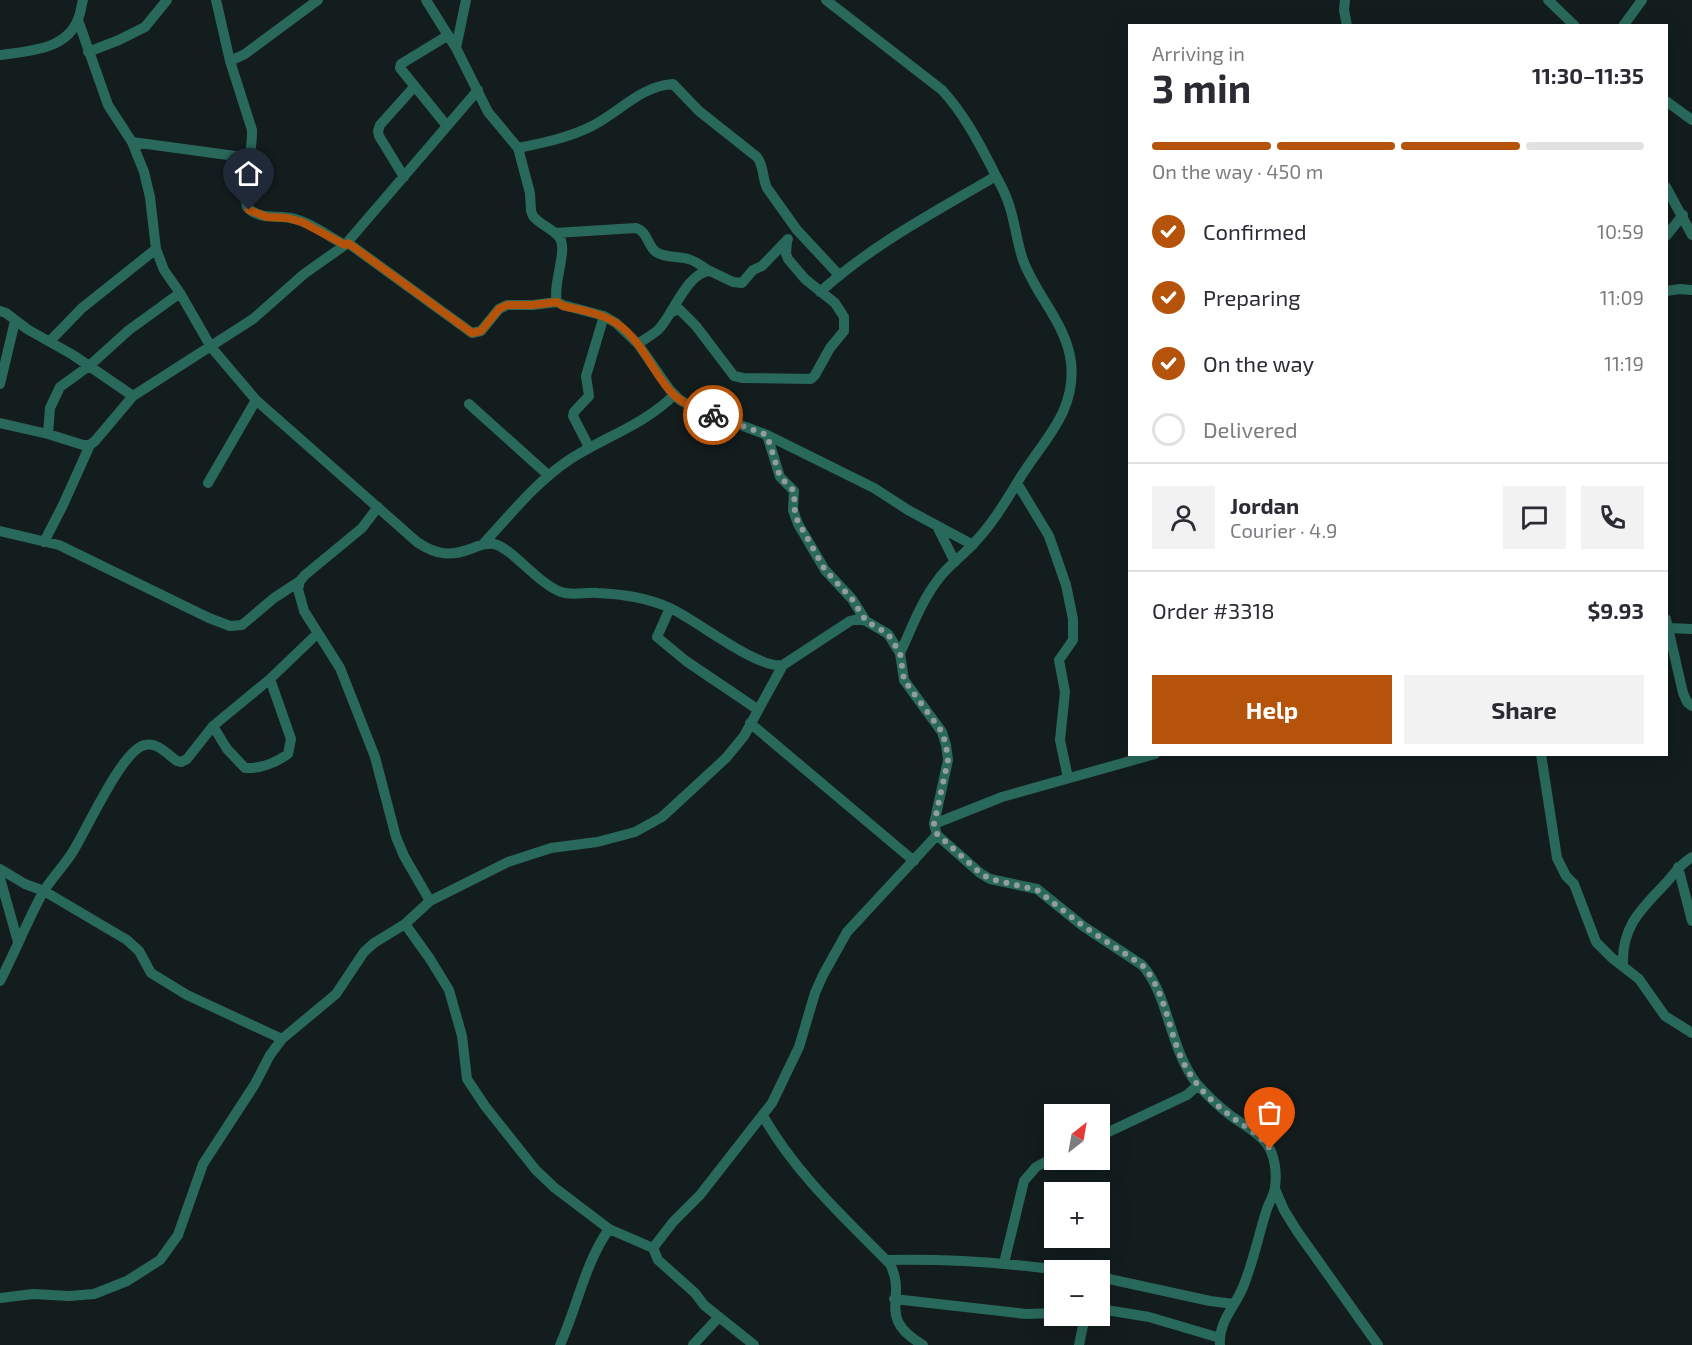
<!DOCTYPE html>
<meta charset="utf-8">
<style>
:root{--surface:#fff;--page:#f2f2f3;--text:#2b2b33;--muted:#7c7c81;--line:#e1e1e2;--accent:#b45309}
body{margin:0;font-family:"Exo 2",sans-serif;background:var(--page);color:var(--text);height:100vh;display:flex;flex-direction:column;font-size:22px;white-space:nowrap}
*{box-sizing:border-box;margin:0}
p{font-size:20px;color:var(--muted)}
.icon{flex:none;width:33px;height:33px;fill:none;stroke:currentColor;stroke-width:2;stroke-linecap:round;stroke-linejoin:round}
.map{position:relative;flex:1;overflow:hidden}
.side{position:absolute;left:1128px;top:24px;width:540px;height:732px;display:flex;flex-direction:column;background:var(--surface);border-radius:0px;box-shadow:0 6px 24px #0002}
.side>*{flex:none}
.needle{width:39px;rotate:31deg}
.tools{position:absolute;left:1044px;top:1104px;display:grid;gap:12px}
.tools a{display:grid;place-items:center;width:66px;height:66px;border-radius:0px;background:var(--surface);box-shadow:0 6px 24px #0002;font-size:30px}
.pin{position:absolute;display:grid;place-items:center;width:51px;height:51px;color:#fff;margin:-62px -26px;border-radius:50% 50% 50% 0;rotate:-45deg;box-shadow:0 0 6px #0007}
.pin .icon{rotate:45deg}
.courier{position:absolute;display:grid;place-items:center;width:60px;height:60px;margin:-30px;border:4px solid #b45309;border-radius:50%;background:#fff;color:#222;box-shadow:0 2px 8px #0007}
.overview em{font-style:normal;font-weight:700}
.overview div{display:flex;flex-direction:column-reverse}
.overview{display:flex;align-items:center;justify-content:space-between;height:102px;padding:0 24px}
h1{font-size:39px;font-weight:700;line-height:45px}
.bar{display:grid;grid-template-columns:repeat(4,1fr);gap:9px 6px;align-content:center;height:72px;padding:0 24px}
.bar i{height:8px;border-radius:4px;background:var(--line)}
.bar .selected{background:var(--accent)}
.bar p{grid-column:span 4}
.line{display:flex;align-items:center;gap:15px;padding:0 24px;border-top:2px solid var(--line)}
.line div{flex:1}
.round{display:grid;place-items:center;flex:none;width:63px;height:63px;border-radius:0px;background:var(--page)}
ol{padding:0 24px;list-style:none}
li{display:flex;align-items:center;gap:18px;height:66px}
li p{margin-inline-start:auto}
li .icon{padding:6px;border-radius:50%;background:var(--accent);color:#fff;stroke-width:4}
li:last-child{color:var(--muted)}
li i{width:33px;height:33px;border:3px solid var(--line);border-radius:50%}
.button{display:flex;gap:12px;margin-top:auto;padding:12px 24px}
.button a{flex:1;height:69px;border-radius:0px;background:var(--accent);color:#fff;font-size:24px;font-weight:700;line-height:69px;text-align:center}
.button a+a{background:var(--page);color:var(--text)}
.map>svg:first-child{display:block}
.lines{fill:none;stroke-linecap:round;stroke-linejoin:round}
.minor{stroke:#29695b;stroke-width:10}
.done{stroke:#949c9d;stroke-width:6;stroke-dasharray:0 10.8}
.route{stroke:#b45309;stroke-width:8}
</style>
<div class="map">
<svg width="1692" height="1345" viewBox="0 0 1692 1345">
<rect width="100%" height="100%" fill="#131d1e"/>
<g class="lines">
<path class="minor" d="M 216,0 L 230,61 L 252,130 C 253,156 241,181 247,207 C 259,220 275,215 291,218 C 310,222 328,236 345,245
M 426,0 L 456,48 L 488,112 L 518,148 L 530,193 L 531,211 L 533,216 C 540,225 552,228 559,237 C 569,249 552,284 557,302 L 563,305 L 604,316 L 616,323 L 638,344 L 670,390 L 680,400 L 693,407 L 767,435 L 874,488 L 908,510 L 973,545
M 826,0 L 942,90 C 963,113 977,139 991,166 C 996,177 1003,188 1007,199 C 1015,219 1016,240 1023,260 C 1036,296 1066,323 1071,362 C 1077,414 1040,443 1017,483 C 1004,504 992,524 975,542 C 963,556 947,566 937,581 C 921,602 911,630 900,653
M 1345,0 L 1344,10 L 1347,26
M 1548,0 L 1575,26
M 78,20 L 108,105 L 132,142 L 144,172 L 150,197 L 156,249 L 164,270 L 180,293 L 211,347 L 256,400 L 417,542 C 436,555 451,557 473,548 C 480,545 486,543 494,544 C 512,548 537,583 561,592 C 572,596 586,592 598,593 C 621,594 648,598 670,608 C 695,619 758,670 783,665 L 850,621 L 858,619 L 866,621 L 888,634 L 900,653 L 904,680 L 942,732 L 946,745 L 948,760 L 934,824 L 937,835 L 980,873 L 990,879 L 1037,889 L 1083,926 L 1142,965 C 1169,995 1169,1048 1197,1084 C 1207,1095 1218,1106 1230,1115 C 1242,1124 1257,1132 1266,1143 C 1275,1154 1277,1173 1275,1187 C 1274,1196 1268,1204 1266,1212 C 1258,1237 1253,1263 1243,1287 C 1235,1307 1218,1322 1220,1345
M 1623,26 L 1642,0
M 456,48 L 466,0
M 88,52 L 119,40 L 145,27 L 167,0
M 0,55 C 28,51 67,50 78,19 C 81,13 81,6 83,0
M 230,61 L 245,54 L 318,0
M 1666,101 L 1692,120
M 447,126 L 400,68 L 401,64 L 447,36
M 132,142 L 250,158
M 518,148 C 543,143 567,138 590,127 C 619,113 640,86 673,84 L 699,111 L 757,157 C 764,166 762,177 767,188 L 797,230 L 839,275
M 404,177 L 379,136 L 378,131 L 380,125 L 414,87
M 1666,187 L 1692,235
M 555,233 L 636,228 C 648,232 647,245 656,252 C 665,258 678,256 688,259 C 696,261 702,266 709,271
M 1666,236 L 1683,215
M 348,243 L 472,333 L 481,331 L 499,309 L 507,305 L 533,305 L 557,302
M 1666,291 L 1680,289 L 1692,290
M 820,292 C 873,244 935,212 996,176
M 0,311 L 6,313 L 27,329 L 73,355 L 133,396
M 670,313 L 679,309 L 696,326 L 734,376 L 743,378 L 811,379 L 815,375 L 830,348 L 844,331 L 844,317 L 835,303 L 805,279 L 788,259 L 786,254 L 787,241
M 50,341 L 82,308 L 156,249
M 638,344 C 645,339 652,335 658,330 C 673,315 687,272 710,271 L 733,282 L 742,283 L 753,270 L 762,266 L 788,239
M 0,384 L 15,321
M 469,404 L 548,475
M 0,423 L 48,434 L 83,445 L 90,445 L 95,441 L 133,396 L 253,319 L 304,274 L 345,245 L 478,90
M 48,434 L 50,408 L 60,387 L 89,366 L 129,330 L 180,293
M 767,435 L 780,477 L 794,491 L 793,510 L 798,524 L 825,570 L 852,599 L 866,621
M 589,447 L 573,416 L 574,412 L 589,396 L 586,376 L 604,316
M 208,483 L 256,400
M 1017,483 L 1049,536 L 1066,585 L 1073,619 L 1073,640 L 1059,660 L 1065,692 L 1060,740 L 1068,778
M 378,507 L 362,528 L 305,575 L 300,581 L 298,589 L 304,611 L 340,668 L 375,757 L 396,837 L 404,856 L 430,901
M 937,526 L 955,562
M 0,531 L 59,545 L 209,618 L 230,626 L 242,625 L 274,598 L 300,581
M 44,542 L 63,505 L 90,445
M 484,543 C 510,515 536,482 569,460 C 604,437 644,425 674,395
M 670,608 L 657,637 L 686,661 L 757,709
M 1666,619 L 1683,693 L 1687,702 L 1692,706
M 1669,628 L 1692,629
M 750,723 L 914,861
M 213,726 L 227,749 L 245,768 C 261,769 275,763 288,754 L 291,739 L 270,679
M 1541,754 L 1557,858 L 1566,876 L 1574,884 L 1596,942 L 1612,958 L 1639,979 L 1665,1016 L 1692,1033
M 934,824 L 1002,797 L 1155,754
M 1678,867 L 1692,921
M 0,869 L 25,884 L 44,891 L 127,940 L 139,951 L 151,973 L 187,995 L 282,1039
M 0,878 L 18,942
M 405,924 L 430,959 L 449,990 L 462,1036 L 467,1079 L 485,1106 L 535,1169 L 555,1188 L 609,1229 L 653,1248
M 1623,966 C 1621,927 1641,909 1666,883 C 1675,873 1680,864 1692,857
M 0,981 C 15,952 27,922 42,894 C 50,880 63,867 72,853 C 86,832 122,749 145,745 C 158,742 168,755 177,761 L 181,762 L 187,759 L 213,726 L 270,679 L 318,633
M 763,1116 C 797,1175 843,1216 890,1264 C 908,1299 875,1317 923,1345
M 1100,1136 L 1187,1095 L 1198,1085
M 1275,1189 L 1284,1210 L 1297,1231 L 1378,1345
M 887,1260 C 945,1259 1001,1262 1059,1270
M 1004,1263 L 1024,1181 L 1036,1167 L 1054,1157
M 1100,1277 L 1210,1301 L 1234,1304
M 0,1298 L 33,1294 L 69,1296 L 94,1294 L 127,1281 L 160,1260 L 178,1235 L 203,1164 L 255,1084 L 270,1055 L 282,1039 L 336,994 L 364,952 L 374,943 L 405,924 L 430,901 L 508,862 L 551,848 L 597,842 L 620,836 L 635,832 L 662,817 L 726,758 L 744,736 L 783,665
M 894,1299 L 1026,1314 L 1054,1313
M 1100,1309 L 1149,1317 L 1220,1338
M 560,1345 C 577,1307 585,1263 609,1229
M 693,1345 L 718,1318
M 754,1345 L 704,1305 L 695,1293 L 658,1260 L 653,1248 L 673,1222 L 700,1195 L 772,1103 L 799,1047 L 815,993 L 823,975 L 847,932 L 937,835
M 1079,1345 L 1085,1316"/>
</g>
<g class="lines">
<path class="done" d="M 713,415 L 767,435 L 780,477 L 794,491 L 795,516 L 825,570 L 852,599 L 866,621 L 888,634 L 900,653 L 904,680 L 942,732 L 946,745 L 948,760 L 934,824 L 937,834 L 980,873 L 990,879 L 1037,890 L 1083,926 L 1142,965 C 1169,994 1168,1041 1190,1074 C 1199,1089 1214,1103 1228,1114 C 1242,1125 1260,1134 1270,1149"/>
<path class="route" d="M 249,210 L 267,217 L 287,218 L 302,222 L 345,245 L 348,243 L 472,333 L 481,331 L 499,309 L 507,305 L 532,305 L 557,302 L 563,306 C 580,310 601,313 616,323 C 644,341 653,376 675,396 C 685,405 700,410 713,415"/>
</g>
</svg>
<div class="tools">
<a><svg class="needle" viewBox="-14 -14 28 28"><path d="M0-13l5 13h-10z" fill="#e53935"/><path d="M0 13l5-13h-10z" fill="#7c7c81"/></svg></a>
<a>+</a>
<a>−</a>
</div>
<div class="pin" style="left:1270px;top:1149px;background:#ea580c"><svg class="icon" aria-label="bag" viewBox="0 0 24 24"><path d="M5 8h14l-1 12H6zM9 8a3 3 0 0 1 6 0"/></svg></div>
<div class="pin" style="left:249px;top:210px;background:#1f2937"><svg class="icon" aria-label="home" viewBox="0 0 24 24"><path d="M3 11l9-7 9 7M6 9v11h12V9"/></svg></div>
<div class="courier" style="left:713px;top:415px"><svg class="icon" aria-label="bike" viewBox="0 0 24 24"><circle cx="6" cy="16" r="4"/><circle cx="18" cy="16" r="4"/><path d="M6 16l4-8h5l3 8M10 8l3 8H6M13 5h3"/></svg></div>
<section class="side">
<div class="overview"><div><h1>3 min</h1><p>Arriving in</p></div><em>11:30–11:35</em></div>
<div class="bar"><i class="selected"></i><i class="selected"></i><i class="selected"></i><i></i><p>On the way · 450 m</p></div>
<ol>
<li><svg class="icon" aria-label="check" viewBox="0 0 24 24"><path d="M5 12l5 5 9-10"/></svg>Confirmed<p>10:59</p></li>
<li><svg class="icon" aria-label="check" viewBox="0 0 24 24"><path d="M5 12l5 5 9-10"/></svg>Preparing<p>11:09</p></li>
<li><svg class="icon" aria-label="check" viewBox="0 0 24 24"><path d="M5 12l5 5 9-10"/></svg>On the way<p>11:19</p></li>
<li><i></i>Delivered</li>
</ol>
<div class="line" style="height:108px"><a class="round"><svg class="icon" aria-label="person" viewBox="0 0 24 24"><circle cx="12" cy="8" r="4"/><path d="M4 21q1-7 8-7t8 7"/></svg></a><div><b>Jordan</b><p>Courier · 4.9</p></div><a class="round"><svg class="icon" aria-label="chat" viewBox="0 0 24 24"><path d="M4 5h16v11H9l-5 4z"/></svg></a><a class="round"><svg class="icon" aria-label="phone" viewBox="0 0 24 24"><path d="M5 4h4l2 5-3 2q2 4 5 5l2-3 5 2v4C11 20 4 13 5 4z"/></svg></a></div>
<div class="line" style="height:78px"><div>Order #3318</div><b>$9.93</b></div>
<div class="button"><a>Help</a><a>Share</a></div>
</section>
</div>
